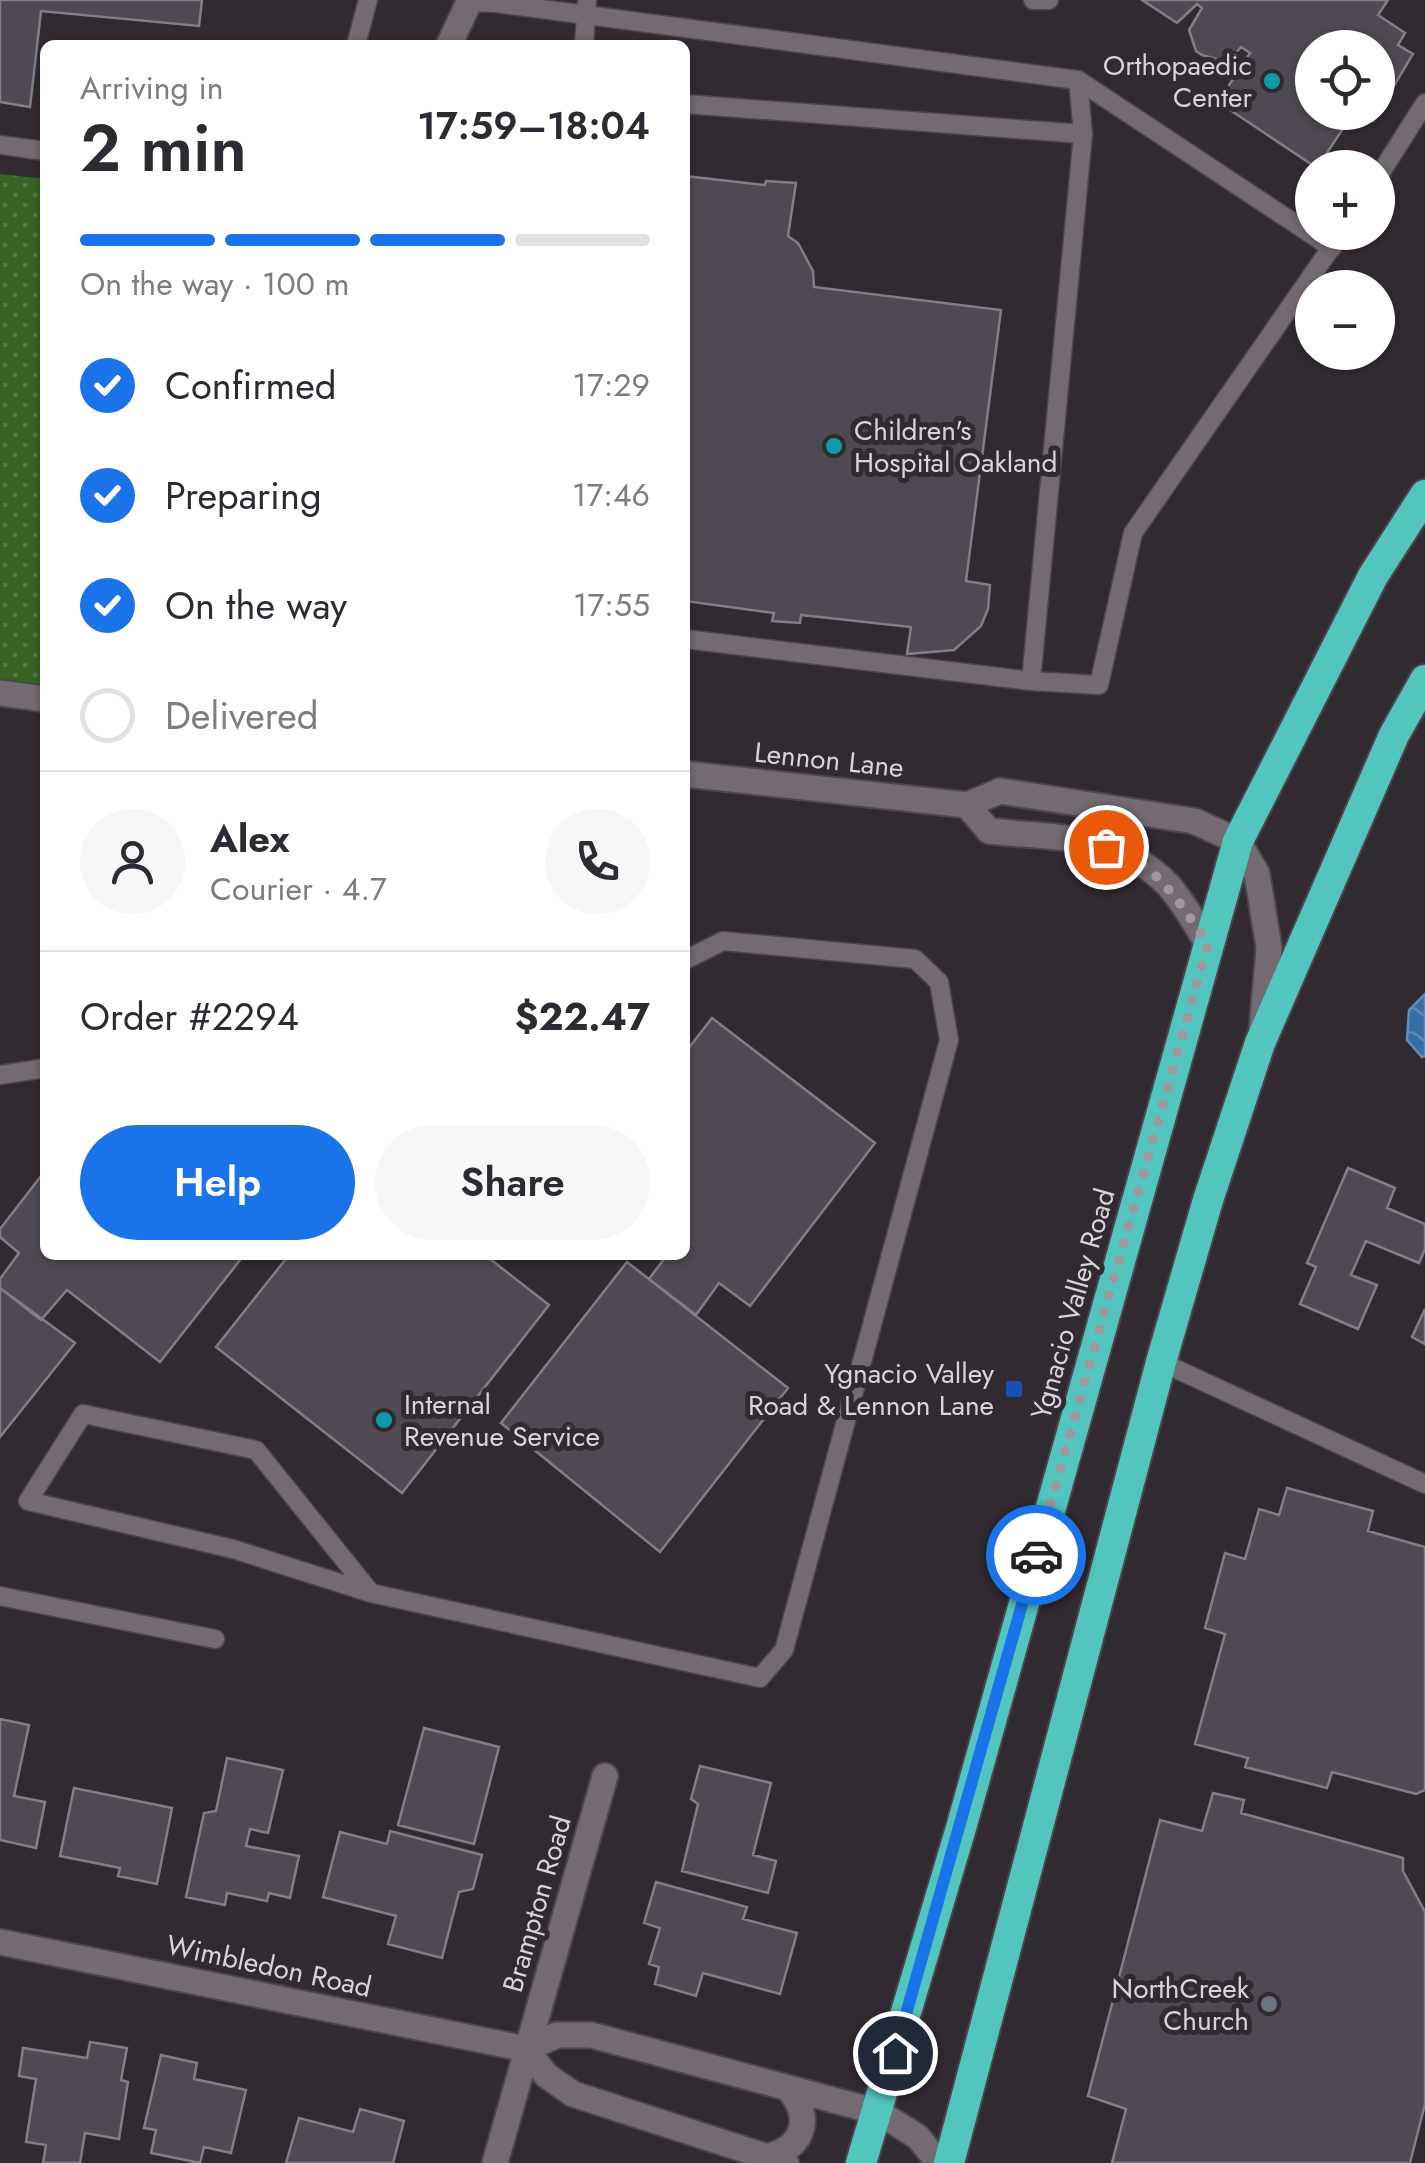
<!DOCTYPE html>
<meta charset="utf-8">
<style>
:root{--surface:#fff;--page:#f7f7f7;--text:#2b2b33;--muted:#7c7c81;--line:#e1e1e2;--accent:#1a73e8}
body{margin:0;font-family:Jost,sans-serif;background:var(--page);color:var(--text);height:100vh;display:flex;flex-direction:column;font-size:38px;white-space:nowrap}
*{box-sizing:border-box;margin:0}
p{font-size:32px;color:var(--muted)}
.icon{flex:none;width:55px;height:55px;fill:none;stroke:currentColor;stroke-width:2;stroke-linecap:round;stroke-linejoin:round}
.map{position:relative;flex:1;overflow:hidden}
.details{position:absolute;left:40px;top:40px;width:650px;height:1220px;display:flex;flex-direction:column;background:var(--surface);border-radius:15px;box-shadow:0 2px 8px #0004}
.details>*{flex:none}
.tools{position:absolute;left:1295px;top:30px;display:grid;gap:20px}
.tools a{display:grid;place-items:center;width:100px;height:100px;border-radius:50%;background:var(--surface);box-shadow:0 2px 8px #0004;font-size:50px}
.pin{position:absolute;display:grid;place-items:center;width:85px;height:85px;color:#fff;margin:-42px;border:5px solid #fff;border-radius:50%;box-shadow:0 2px 10px #0007}
.courier{position:absolute;display:grid;place-items:center;width:100px;height:100px;margin:-50px;border:8px solid #1a73e8;border-radius:50%;background:#fff;color:#222;box-shadow:0 2px 12px #0007}
.head em{font-style:normal;font-weight:600}
.head div{display:flex;flex-direction:column-reverse}
.head{display:flex;align-items:center;justify-content:space-between;height:170px;padding:0 40px}
h1{font-size:65px;font-weight:600;line-height:75px}
.bar{display:grid;grid-template-columns:repeat(4,1fr);gap:15px 10px;align-content:center;height:120px;padding:0 40px}
.bar i{height:12px;border-radius:8px;background:var(--line)}
.bar .current{background:var(--accent)}
.bar p{grid-column:span 4}
.line{display:flex;align-items:center;gap:25px;padding:0 40px;border-top:2px solid var(--line)}
.line div{flex:1}
.round{display:grid;place-items:center;flex:none;width:105px;height:105px;border-radius:52px;background:var(--page)}
ol{padding:0 40px;list-style:none}
li{display:flex;align-items:center;gap:30px;height:110px}
li p{margin-inline-start:auto}
li .icon{padding:10px;border-radius:50%;background:var(--accent);color:#fff;stroke-width:4}
li:last-child{color:var(--muted)}
li i{width:55px;height:55px;border:5px solid var(--line);border-radius:50%}
.cta{display:flex;gap:20px;margin-top:auto;padding:20px 40px}
.cta a{flex:1;height:115px;border-radius:60px;background:var(--accent);color:#fff;font-size:40px;font-weight:600;line-height:115px;text-align:center}
.cta a+a{background:var(--page);color:var(--text)}
.map>svg:first-child{display:block}
.grass{fill:url(#grass-dots)}
.water{fill:url(#water-waves);stroke:#668db6;stroke-width:2.5}
.building{fill:#4e4952;stroke:#827d87;stroke-width:2.5}
.lines{fill:none;stroke-linecap:round;stroke-linejoin:round}
.lane-casing{stroke:#4c454b;stroke-width:21}
.street-casing{stroke:#4c454b;stroke-width:29}
.highway-casing{stroke:#4c454b;stroke-width:34}
.lane{stroke:#736a72;stroke-width:18}
.street{stroke:#736a72;stroke-width:25}
.highway{stroke:#53c5bf;stroke-width:30}
.done{stroke:#9f989e;stroke-width:10;stroke-dasharray:0 18}
.route{stroke:#1a73e8;stroke-width:12}
.culture-dot{fill:#0f9aa8;stroke:#322a31;stroke-width:4}
.transit-dot{fill:#1a4fb4;stroke:#322a31;stroke-width:4}
.worship-dot{fill:#6b7280;stroke:#322a31;stroke-width:4}
.labels{text-anchor:middle;dominant-baseline:central;stroke-width:10;stroke-linejoin:round;paint-order:stroke}
.poi-label{font-size:28px;fill:#d9d4d8;stroke:#322a31;text-anchor:end}
.street-label{font-size:28px;fill:#d9d4d8;stroke:#322a31}
</style>
<div class="map">
<svg width="1425" height="2163" viewBox="0 0 1425 2163">
<defs>
<pattern id="grass-dots" width="8" height="8" patternUnits="userSpaceOnUse" patternTransform="scale(2.5)"><rect width="8" height="8" fill="#386423"/><path d="M2 2h.1M6 6h.1" fill="none" stroke="#547942" stroke-width="1.8" stroke-linecap="round"/></pattern>
<pattern id="water-waves" width="16" height="10" patternUnits="userSpaceOnUse" patternTransform="scale(2.5)"><rect width="16" height="10" fill="#356ea7"/><path d="M0 5q4-4 8 0t8 0" fill="none" stroke="#5b88b6"/></pattern>
</defs>
<rect width="100%" height="100%" fill="#322a31"/>
<path class="grass" d="M 0,174 L 45,179 L 45,699 L 0,693 Z"/>
<path class="water" d="M 1425,994 L 1425,1056 L 1422,1057 L 1407,1040 L 1409,1010 Z"/>
<path class="building" d="M 0,0 L 202,0 L 199,26 L 41,11 L 30,107 L 0,102 Z
M 1142,0 L 1388,0 L 1378,15 L 1405,33 L 1398,45 L 1413,54 L 1373,121 L 1360,112 L 1378,112 L 1378,48 L 1312,48 L 1312,112 L 1354,112 L 1317,168 L 1218,102 L 1250,53 L 1241,47 L 1235,54 L 1220,60 L 1202,55 L 1196,51 L 1189,30 L 1202,8 L 1197,4 L 1177,23 Z
M 685,176 L 765,185 L 766,181 L 796,183 L 788,236 L 798,243 L 813,271 L 814,287 L 1001,310 L 966,581 L 990,585 L 988,609 L 981,626 L 954,650 L 907,654 L 911,627 L 801,615 L 800,623 L 772,621 L 774,613 L 685,601 Z
M 712,1018 L 875,1143 L 750,1306 L 719,1283 L 696,1315 L 649,1279 L 667,1255 L 685,1255 L 685,1053 Z
M 1348,1168 L 1395,1188 L 1387,1208 L 1425,1224 L 1425,1249 L 1419,1263 L 1366,1241 L 1351,1275 L 1377,1285 L 1358,1329 L 1300,1304 L 1316,1267 L 1307,1263 Z
M 45,1171 L 45,1255 L 244,1255 L 160,1362 L 67,1290 L 41,1320 L 0,1288 L 0,1279 L 19,1253 L 0,1237 L 0,1229 Z
M 289,1255 L 485,1255 L 549,1305 L 402,1493 L 216,1347 Z
M 627,1262 L 788,1388 L 660,1552 L 501,1423 Z
M 0,1288 L 75,1343 L 0,1437 Z
M 1425,1309 L 1425,1344 L 1412,1337 Z
M 1287,1488 L 1373,1511 L 1368,1531 L 1425,1547 L 1425,1790 L 1416,1794 L 1332,1772 L 1327,1788 L 1245,1767 L 1248,1758 L 1195,1744 L 1225,1634 L 1205,1628 L 1225,1553 L 1245,1559 L 1259,1509 L 1279,1515 Z
M 0,1719 L 29,1725 L 14,1796 L 45,1802 L 36,1848 L 0,1840 Z
M 424,1728 L 499,1747 L 474,1844 L 398,1825 Z
M 227,1758 L 283,1770 L 268,1833 L 250,1829 L 246,1846 L 299,1856 L 290,1898 L 269,1893 L 267,1901 L 227,1893 L 225,1905 L 186,1897 L 204,1813 L 216,1811 Z
M 700,1766 L 771,1783 L 753,1855 L 776,1861 L 768,1893 L 682,1871 L 698,1804 L 691,1799 Z
M 74,1788 L 172,1808 L 157,1884 L 118,1876 L 120,1868 L 60,1856 Z
M 1213,1793 L 1244,1800 L 1241,1813 L 1403,1858 L 1403,1871 L 1425,1912 L 1425,2104 L 1410,2163 L 1112,2163 L 1126,2109 L 1088,2096 L 1160,1820 L 1202,1831 Z
M 390,1831 L 482,1855 L 473,1889 L 459,1892 L 442,1958 L 388,1944 L 396,1916 L 323,1897 L 340,1832 L 387,1844 Z
M 656,1882 L 747,1907 L 743,1919 L 797,1933 L 780,1994 L 703,1973 L 696,1996 L 655,1984 L 659,1967 L 649,1964 L 660,1928 L 644,1923 Z
M 90,2042 L 127,2048 L 121,2080 L 128,2082 L 119,2139 L 85,2133 L 80,2163 L 43,2163 L 46,2145 L 26,2142 L 36,2079 L 19,2076 L 23,2048 L 87,2058 Z
M 161,2055 L 197,2063 L 194,2079 L 246,2090 L 231,2153 L 204,2147 L 200,2163 L 151,2153 L 156,2130 L 144,2128 Z
M 360,2109 L 404,2121 L 393,2163 L 286,2163 L 299,2118 L 353,2132 Z"/>
<g class="lines">
<g class="lane-casing">
<path id="lane" d="M 1033,0 L 1049,0
M 469,2 L 496,3 L 1078,80 L 1332,248
M 356,45 L 368,0
M 584,45 L 587,0
M 1078,80 L 1083,134
M 685,104 L 1083,134 L 1031,681
M 0,145 L 45,151
M 1378,177 L 1425,103
M 685,639 L 1031,681 L 1099,685 L 1133,533 L 1342,232
M 0,1075 L 45,1068
M 1161,1362 L 1425,1484
M 371,1593 L 256,1450 L 83,1414 L 28,1501 L 233,1549 L 371,1593 L 760,1678 L 784,1650 L 949,1040 L 939,982 L 915,959 L 723,941 L 685,960
M 0,1596 L 215,1639"/>
</g>
<g class="street-casing">
<path id="street" d="M 449,45 L 470,0
M 0,693 L 45,699
M 685,774 L 967,805 L 1000,791 L 1194,821 L 1238,841 L 1257,874 L 1269,948 L 1262,1028
M 967,805 L 989,831 C 1055,838 1120,834 1169,886 C 1184,903 1196,925 1208,944
M 0,1942 L 526,2049 L 557,2035 L 591,2035 L 878,2112 L 918,2137 L 939,2163
M 526,2049 L 546,2075 L 573,2094 L 786,2163
M 767,2157 C 805,2147 813,2117 788,2088
M 495,2163 L 605,1776"/>
</g>
<g class="highway-casing">
<path id="highway" d="M 861,2163 L 961,1828 L 1238,841 L 1373,576 L 1425,495
M 949,2163 L 1161,1362 L 1208,1200 L 1260,1043 L 1394,735 L 1425,680"/>
</g>
<use href="#lane" class="lane"/>
<use href="#street" class="street"/>
<use href="#highway" class="highway"/>
</g>
<g class="lines">
<path class="done" d="M 1036,1555 L 1208,944 C 1181,905 1155,860 1106,847"/>
<path class="route" d="M 895,2053 L 1036,1555"/>
</g>
<g class="culture-dot">
<circle cx="1272" cy="81" r="10"/>
<circle cx="834" cy="446" r="10"/>
<circle cx="384" cy="1420" r="10"/>
</g>
<rect class="transit-dot" x="1004" y="1379" width="20" height="20" rx="5"/>
<circle class="worship-dot" cx="1269" cy="2004" r="10"/>
<g class="labels">
<g class="poi-label">
<text x="1252" y="65">Orthopaedic<tspan x="1252" dy="32">Center</tspan></text>
<text x="854" y="430" text-anchor="start">Children's<tspan x="854" dy="32">Hospital Oakland</tspan></text>
<text x="994" y="1373">Ygnacio Valley<tspan x="994" dy="32">Road &amp; Lennon Lane</tspan></text>
<text x="404" y="1404" text-anchor="start">Internal<tspan x="404" dy="32">Revenue Service</tspan></text>
<text x="1249" y="1988">NorthCreek<tspan x="1249" dy="32">Church</tspan></text>
</g>
<g class="street-label">
<text transform="translate(829 760) rotate(6)">Lennon Lane</text>
<text transform="translate(1073 1304) rotate(-74)">Ygnacio Valley Road</text>
<text transform="translate(537 1904) rotate(-74)">Brampton Road</text>
<text transform="translate(269 1966) rotate(12)">Wimbledon Road</text>
</g>
</g>
</svg>
<div class="tools">
<a><svg class="icon" aria-label="locate" viewBox="0 0 24 24"><circle cx="12" cy="12" r="6"/><path d="M12 2v4M12 18v4M2 12h4M18 12h4"/></svg></a>
<a>+</a>
<a>−</a>
</div>
<div class="pin" style="left:1106px;top:847px;background:#ea580c"><svg class="icon" aria-label="bag" viewBox="0 0 24 24"><path d="M5 8h14l-1 12H6zM9 8a3 3 0 0 1 6 0"/></svg></div>
<div class="pin" style="left:895px;top:2053px;background:#1f2937"><svg class="icon" aria-label="home" viewBox="0 0 24 24"><path d="M3 11l9-7 9 7M6 9v11h12V9"/></svg></div>
<div class="courier" style="left:1036px;top:1555px"><svg class="icon" aria-label="car" viewBox="0 0 24 24"><path d="M5 17H2v-5l4-1 3-4h7l3 4 3 1v5h-3M9 17h6M6 11h13"/><circle cx="7" cy="17" r="2"/><circle cx="17" cy="17" r="2"/></svg></div>
<section class="details">
<div class="head"><div><h1>2 min</h1><p>Arriving in</p></div><em>17:59–18:04</em></div>
<div class="bar"><i class="current"></i><i class="current"></i><i class="current"></i><i></i><p>On the way · 100 m</p></div>
<ol>
<li><svg class="icon" aria-label="check" viewBox="0 0 24 24"><path d="M5 12l5 5 9-10"/></svg>Confirmed<p>17:29</p></li>
<li><svg class="icon" aria-label="check" viewBox="0 0 24 24"><path d="M5 12l5 5 9-10"/></svg>Preparing<p>17:46</p></li>
<li><svg class="icon" aria-label="check" viewBox="0 0 24 24"><path d="M5 12l5 5 9-10"/></svg>On the way<p>17:55</p></li>
<li><i></i>Delivered</li>
</ol>
<div class="line" style="height:180px"><a class="round"><svg class="icon" aria-label="person" viewBox="0 0 24 24"><circle cx="12" cy="8" r="4"/><path d="M4 21q1-7 8-7t8 7"/></svg></a><div><b>Alex</b><p>Courier · 4.7</p></div><a class="round"><svg class="icon" aria-label="phone" viewBox="0 0 24 24"><path d="M5 4h4l2 5-3 2q2 4 5 5l2-3 5 2v4C11 20 4 13 5 4z"/></svg></a></div>
<div class="line" style="height:130px"><div>Order #2294</div><b>$22.47</b></div>
<div class="cta"><a>Help</a><a>Share</a></div>
</section>
</div>
